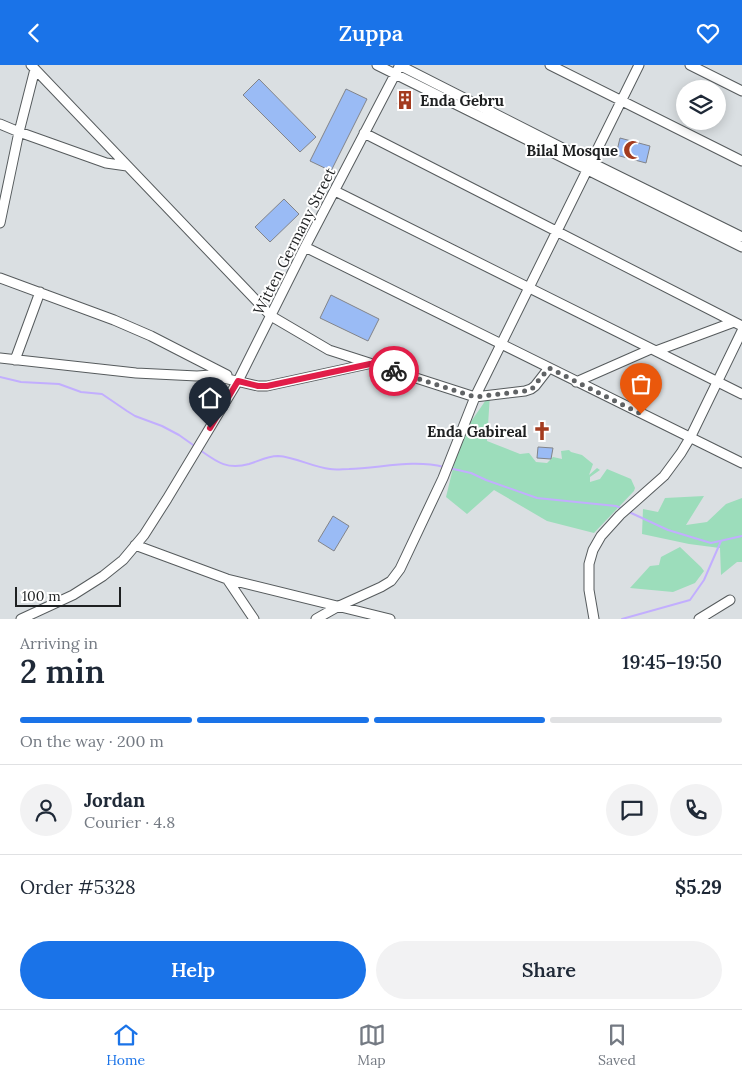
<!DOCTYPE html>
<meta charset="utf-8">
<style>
:root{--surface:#fff;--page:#f2f2f3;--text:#1f2937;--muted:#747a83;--line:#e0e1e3;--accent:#1a73e8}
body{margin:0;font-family:Lora,serif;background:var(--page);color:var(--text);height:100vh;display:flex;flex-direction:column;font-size:19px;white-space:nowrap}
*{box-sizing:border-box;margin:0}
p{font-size:16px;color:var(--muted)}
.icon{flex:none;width:28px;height:28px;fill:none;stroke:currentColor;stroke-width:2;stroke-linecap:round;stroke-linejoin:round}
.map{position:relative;height:554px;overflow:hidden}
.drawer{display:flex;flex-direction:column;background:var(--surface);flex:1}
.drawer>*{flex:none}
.tools{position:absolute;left:676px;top:15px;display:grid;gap:10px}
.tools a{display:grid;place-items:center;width:50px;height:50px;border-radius:50%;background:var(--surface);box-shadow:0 2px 12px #0003;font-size:25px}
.scale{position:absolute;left:15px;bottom:12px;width:106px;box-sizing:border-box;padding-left:5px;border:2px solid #1e2021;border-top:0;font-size:14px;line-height:18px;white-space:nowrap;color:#1e2021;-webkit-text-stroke:4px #fff;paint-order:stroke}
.pin{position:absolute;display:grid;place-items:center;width:42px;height:42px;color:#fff;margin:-51px -21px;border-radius:50% 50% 50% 0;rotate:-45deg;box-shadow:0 0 5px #0007}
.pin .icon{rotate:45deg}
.courier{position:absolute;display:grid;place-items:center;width:50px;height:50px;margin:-25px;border:4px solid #e11d48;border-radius:50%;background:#fff;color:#222;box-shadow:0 1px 6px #0007}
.overview em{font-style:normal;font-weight:600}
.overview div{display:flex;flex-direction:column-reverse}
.overview{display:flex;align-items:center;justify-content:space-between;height:85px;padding:0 20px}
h1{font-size:32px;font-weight:600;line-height:38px}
.bar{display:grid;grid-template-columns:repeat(4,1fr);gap:8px 5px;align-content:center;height:60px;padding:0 20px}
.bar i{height:6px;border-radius:4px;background:var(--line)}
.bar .selected{background:var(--accent)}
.bar p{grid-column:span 4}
.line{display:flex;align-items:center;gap:12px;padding:0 20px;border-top:1px solid var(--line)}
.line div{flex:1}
.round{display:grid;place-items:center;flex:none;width:52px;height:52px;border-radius:26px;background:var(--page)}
.cta{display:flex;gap:10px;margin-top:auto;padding:10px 20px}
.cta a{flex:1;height:58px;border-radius:30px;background:var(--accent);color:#fff;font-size:20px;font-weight:600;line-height:58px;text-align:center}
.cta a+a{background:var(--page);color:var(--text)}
header{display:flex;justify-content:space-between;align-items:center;height:65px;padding:0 20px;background:var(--accent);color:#fff;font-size:22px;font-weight:600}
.tabs{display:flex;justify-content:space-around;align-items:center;height:70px;border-top:1px solid var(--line);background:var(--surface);font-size:14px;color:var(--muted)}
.tabs a{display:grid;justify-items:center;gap:2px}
.tabs .selected{color:var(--accent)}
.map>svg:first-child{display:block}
.green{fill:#9cddbb}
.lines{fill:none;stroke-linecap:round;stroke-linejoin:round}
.stream{stroke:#c2aefe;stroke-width:2}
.building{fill:#9abbf5;stroke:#828489}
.minor-casing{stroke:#565b5d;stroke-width:11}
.minor{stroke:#fff;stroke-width:9}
.done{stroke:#606365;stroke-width:5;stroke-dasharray:0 9}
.route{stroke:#e11d48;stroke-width:6}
.labels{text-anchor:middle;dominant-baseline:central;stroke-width:4;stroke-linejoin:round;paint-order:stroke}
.poi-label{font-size:15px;font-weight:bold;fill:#1e2021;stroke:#fff;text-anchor:end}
.street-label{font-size:15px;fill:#1e2021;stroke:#fff}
</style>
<header><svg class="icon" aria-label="back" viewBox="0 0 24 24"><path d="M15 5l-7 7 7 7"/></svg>Zuppa<svg class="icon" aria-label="heart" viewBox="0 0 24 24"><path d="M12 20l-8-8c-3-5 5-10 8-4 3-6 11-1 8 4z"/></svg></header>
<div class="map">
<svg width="742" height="554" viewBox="0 0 742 554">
<rect width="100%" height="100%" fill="#dadfe2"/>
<path class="green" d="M 490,329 L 487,376 L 520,389 L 529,388 L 536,397 L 547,398 L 553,392 L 562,394 L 561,386 L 569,385 L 571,387 L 582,390 L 593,399 L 589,410 L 597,403 L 600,405 L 590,412 L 590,417 L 600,414 L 607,404 L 631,414 L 635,423 L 634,426 L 594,468 L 547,456 L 494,425 L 467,449 L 446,432 L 456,391 L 470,358 Z
M 704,431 L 686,460 L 707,457 L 726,439 L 742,433 L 742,497 L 737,497 L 721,510 L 720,483 L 689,479 L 642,469 L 643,444 L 658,447 L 665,433 Z
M 680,482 L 701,502 L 704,506 L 695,518 L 673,527 L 630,523 L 650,501 L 659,500 L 661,492 Z"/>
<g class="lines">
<path class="stream" d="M 0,312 L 21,317 L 59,319 L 81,327 L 102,329 L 127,346 L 135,351 L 162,361 L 179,370 L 196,382
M 200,385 C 217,397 227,405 249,399 C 259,396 267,391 278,391 C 296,392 312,402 330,404 C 336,405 343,404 349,404 C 381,403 413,394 444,402
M 449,403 L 471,408 L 486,415 L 537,433 L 616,441 L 623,444
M 629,447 L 668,465 L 711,478 L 742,471
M 622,554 L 690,535 L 704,515 L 721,476"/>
</g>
<path class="building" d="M 259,14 L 316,72 L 300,87 L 243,30 Z
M 346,24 L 367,34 L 331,106 L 310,96 Z
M 403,27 L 412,31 L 406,43 L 397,39 Z
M 620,73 L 650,81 L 646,98 L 616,90 Z
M 284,134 L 299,149 L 270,177 L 255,162 Z
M 331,230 L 379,254 L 368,276 L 320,253 Z
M 538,382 L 553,383 L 551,394 L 537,393 Z
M 333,451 L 349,461 L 334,486 L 318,476 Z"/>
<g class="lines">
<g class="minor-casing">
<path id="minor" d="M 31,0 L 271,251 L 329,285 L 475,332 L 525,326 L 531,324 L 535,321 L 549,303
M 377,0 L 742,182
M 399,0 L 590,97 L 742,172
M 550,0 L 742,96
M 690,0 L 742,26
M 0,59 L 19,67 L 106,98 L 127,101
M 364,68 L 742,261
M 335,126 L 742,329
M 0,158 L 19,67 L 35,4
M 305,182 L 742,398
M 0,213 L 114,255 L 151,271 L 227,310
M 656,286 L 734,257
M 0,293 L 136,308 L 197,311 L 211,310 L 258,321 L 267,321 L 368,299
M 15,295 L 40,227
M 576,317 L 651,284
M 135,480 L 227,514 L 390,554
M 227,514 L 254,554
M 21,554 L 73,530 L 103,511 L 123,495 L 144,470 L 167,434 L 238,316 L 305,182 L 400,0
M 316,554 L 339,541 L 381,522 L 391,516 L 400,504 L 443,413 L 475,332 L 639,0
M 594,554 L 589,525 L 589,499 L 593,485 L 601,471 L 620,450 L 664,411 L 681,388 L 690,373 L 742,266
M 699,554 L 730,535"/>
</g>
<use href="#minor" class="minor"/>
</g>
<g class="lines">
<path class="done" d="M 394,306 L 475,332 L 525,326 L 532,324 L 534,321 L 549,303 L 641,349"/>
<path class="route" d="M 210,363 L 238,316 L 258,321 L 267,321 L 370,299 L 394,306"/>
</g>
<defs>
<g id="building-bare" transform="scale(1.5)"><path d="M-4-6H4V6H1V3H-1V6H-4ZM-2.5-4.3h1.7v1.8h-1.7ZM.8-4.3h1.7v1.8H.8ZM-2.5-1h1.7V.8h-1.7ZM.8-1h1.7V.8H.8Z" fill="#a33b1f" stroke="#fff" stroke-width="2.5" paint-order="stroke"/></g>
<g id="mosque-bare" transform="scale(1.5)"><path d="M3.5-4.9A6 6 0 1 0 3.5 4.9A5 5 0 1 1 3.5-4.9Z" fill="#a33b1f" stroke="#fff" stroke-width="2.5" paint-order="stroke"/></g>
<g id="church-bare" transform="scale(1.5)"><path d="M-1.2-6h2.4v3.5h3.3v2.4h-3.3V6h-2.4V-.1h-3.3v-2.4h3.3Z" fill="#a33b1f" stroke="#fff" stroke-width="2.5" paint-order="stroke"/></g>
</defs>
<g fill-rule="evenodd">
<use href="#building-bare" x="405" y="35"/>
<use href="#mosque-bare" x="633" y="85"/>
<use href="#church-bare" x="542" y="366"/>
</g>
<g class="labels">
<g class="poi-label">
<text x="420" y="35" text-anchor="start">Enda Gebru</text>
<text x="618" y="85">Bilal Mosque</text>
<text x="527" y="366">Enda Gabireal</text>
</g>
<g class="street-label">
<text transform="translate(294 176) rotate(-63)">Witten Germany Street</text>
</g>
</g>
</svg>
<div class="tools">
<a><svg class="icon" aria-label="layers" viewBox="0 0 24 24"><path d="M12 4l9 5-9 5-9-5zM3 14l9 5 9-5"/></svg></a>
</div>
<div class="scale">100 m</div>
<div class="pin" style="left:641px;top:349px;background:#ea580c"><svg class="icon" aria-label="bag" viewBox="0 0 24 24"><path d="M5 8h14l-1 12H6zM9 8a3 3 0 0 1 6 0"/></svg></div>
<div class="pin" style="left:210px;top:363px;background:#1f2937"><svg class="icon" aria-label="home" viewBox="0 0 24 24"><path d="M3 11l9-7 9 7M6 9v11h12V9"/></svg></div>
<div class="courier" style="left:394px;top:306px"><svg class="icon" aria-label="bike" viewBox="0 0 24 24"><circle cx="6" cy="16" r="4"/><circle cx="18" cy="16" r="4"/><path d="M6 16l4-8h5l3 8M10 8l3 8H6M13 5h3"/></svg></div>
</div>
<section class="drawer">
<div class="overview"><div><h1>2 min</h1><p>Arriving in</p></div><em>19:45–19:50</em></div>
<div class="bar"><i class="selected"></i><i class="selected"></i><i class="selected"></i><i></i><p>On the way · 200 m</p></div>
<div class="line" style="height:90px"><a class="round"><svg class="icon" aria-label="person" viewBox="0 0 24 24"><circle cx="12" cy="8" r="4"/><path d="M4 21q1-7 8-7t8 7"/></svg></a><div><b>Jordan</b><p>Courier · 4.8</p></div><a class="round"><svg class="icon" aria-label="chat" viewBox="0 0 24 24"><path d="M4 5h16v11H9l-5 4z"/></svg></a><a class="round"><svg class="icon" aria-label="phone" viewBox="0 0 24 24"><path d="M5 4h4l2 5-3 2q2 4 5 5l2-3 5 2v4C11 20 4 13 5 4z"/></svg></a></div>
<div class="line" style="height:65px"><div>Order #5328</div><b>$5.29</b></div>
<div class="cta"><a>Help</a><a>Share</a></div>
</section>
<nav class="tabs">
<a class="selected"><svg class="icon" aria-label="home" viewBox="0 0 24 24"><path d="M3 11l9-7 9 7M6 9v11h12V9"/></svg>Home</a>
<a><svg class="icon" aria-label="map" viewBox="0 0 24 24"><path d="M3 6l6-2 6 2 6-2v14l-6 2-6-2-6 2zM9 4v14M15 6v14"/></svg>Map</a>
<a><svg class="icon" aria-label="saved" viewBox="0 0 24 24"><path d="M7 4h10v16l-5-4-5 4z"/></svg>Saved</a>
</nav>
